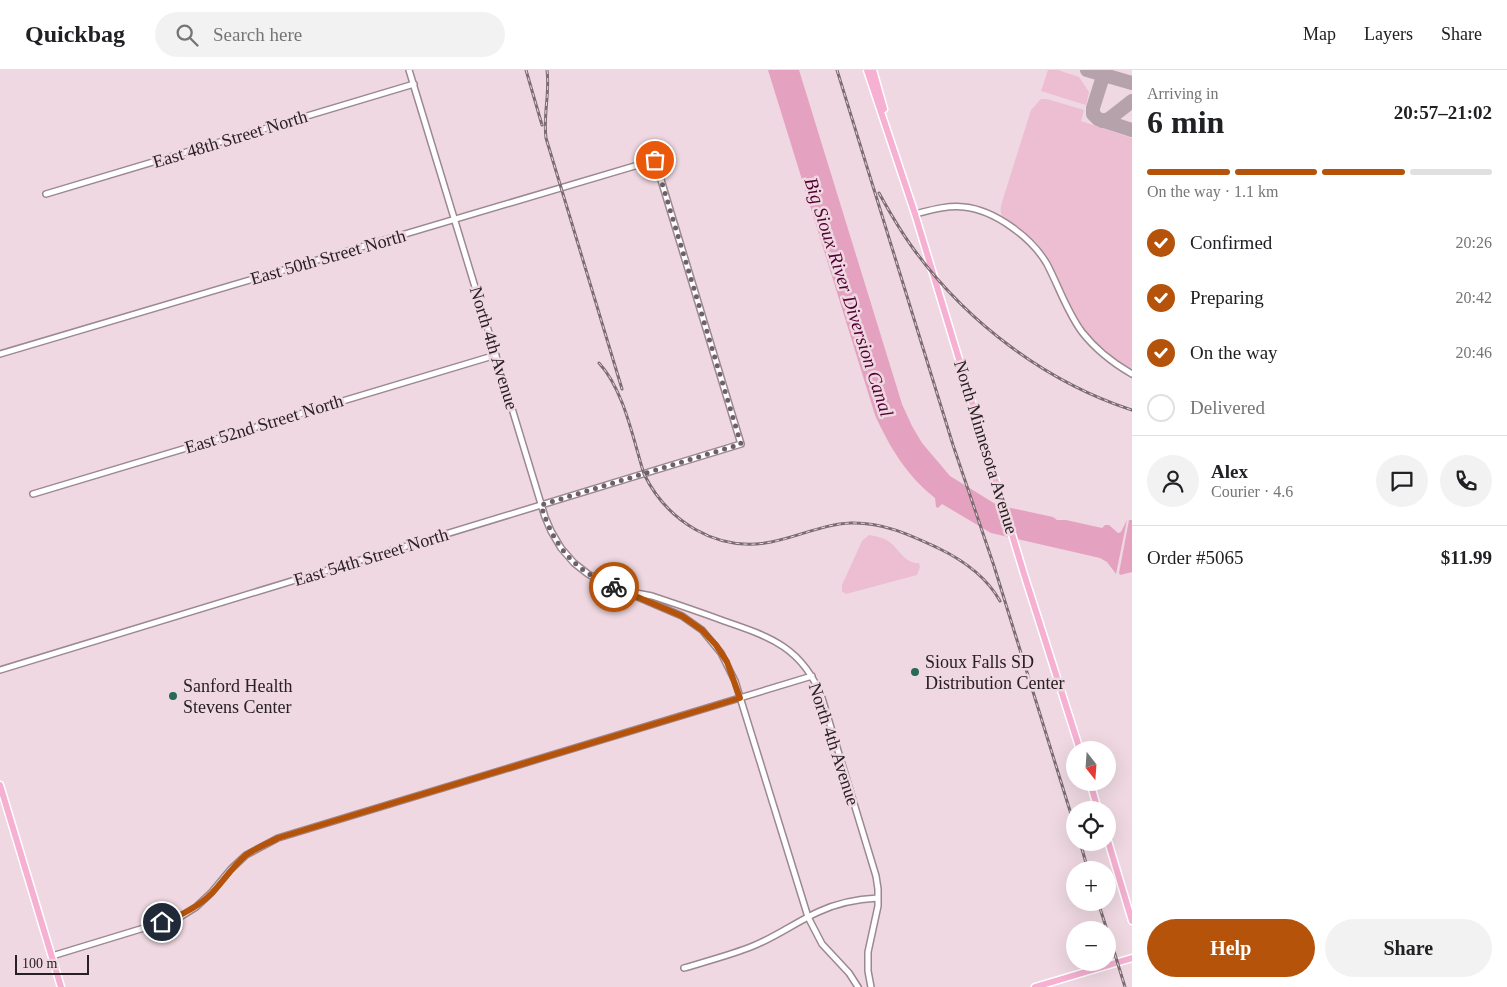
<!DOCTYPE html>
<meta charset="utf-8">
<style>
:root{--surface:#fff;--page:#f2f2f2;--text:#202124;--muted:#757577;--line:#e0e0e0;--accent:#b45309}
body{margin:0;font-family:Georgia,serif;background:var(--page);color:var(--text);height:100vh;display:flex;flex-direction:column;font-size:19px;white-space:nowrap}
*{box-sizing:border-box;margin:0}
p{font-size:16px;color:var(--muted)}
.icon{flex:none;width:28px;height:28px;fill:none;stroke:currentColor;stroke-width:2;stroke-linecap:round;stroke-linejoin:round}
.map{position:relative;flex:1;overflow:hidden}
.side{display:flex;flex-direction:column;background:var(--surface);width:375px}
.side>*{flex:none}
.needle{width:32px;rotate:163deg}
.fabs{position:absolute;left:1066px;top:671px;display:grid;gap:10px}
.fabs a{display:grid;place-items:center;width:50px;height:50px;border-radius:50%;background:var(--surface);box-shadow:0 5px 20px #0002;font-size:25px}
.scale{position:absolute;left:15px;bottom:12px;width:74px;box-sizing:border-box;padding-left:5px;border:2px solid #282023;border-top:0;font-size:14px;line-height:18px;white-space:nowrap;color:#282023;-webkit-text-stroke:4px #efd8e1;paint-order:stroke}
.pin{position:absolute;display:grid;place-items:center;width:42px;height:42px;color:#fff;margin:-21px;border:2px solid #fff;border-radius:50%;box-shadow:0 1px 5px #0007}
.courier{position:absolute;display:grid;place-items:center;width:50px;height:50px;margin:-25px;border:4px solid #b45309;border-radius:50%;background:#fff;color:#222;box-shadow:0 1px 6px #0007}
.headline em{font-style:normal;font-weight:600}
.headline div{display:flex;flex-direction:column-reverse}
.headline{display:flex;align-items:center;justify-content:space-between;height:85px;padding:0 15px}
h1{font-size:32px;font-weight:600;line-height:38px}
.bar{display:grid;grid-template-columns:repeat(4,1fr);gap:8px 5px;align-content:center;height:60px;padding:0 15px}
.bar i{height:6px;border-radius:4px;background:var(--line)}
.bar .selected{background:var(--accent)}
.bar p{grid-column:span 4}
.line{display:flex;align-items:center;gap:12px;padding:0 15px;border-top:1px solid var(--line)}
.line div{flex:1}
.round{display:grid;place-items:center;flex:none;width:52px;height:52px;border-radius:26px;background:var(--page)}
ol{padding:0 15px;list-style:none}
li{display:flex;align-items:center;gap:15px;height:55px}
li p{margin-inline-start:auto}
li .icon{padding:5px;border-radius:50%;background:var(--accent);color:#fff;stroke-width:4}
li:last-child{color:var(--muted)}
li i{width:28px;height:28px;border:2px solid var(--line);border-radius:50%}
.primary-button{display:flex;gap:10px;margin-top:auto;padding:10px 15px}
.primary-button a{flex:1;height:58px;border-radius:30px;background:var(--accent);color:#fff;font-size:20px;font-weight:600;line-height:58px;text-align:center}
.primary-button a+a{background:var(--page);color:var(--text)}
header{display:flex;align-items:center;gap:30px;box-sizing:border-box;height:70px;padding:0 25px;background:var(--surface);border-bottom:1px solid var(--line)}
header strong{font-size:24px}
nav{display:flex;gap:28px;margin-inline-start:auto;font-size:18px}
.search{width:350px;height:45px;background:var(--page);display:flex;align-items:center;gap:12px;box-sizing:border-box;padding:0 18px;border-radius:28px;color:var(--muted);font-size:19px}
main{display:flex;flex:1;min-height:0}
.map>svg:first-child{display:block}
.green{fill:#edbdd2}
.water{fill:#e5a2c0}
.lines{fill:none;stroke-linecap:round;stroke-linejoin:round}
.taxiway{stroke:#b5a2aa;stroke-width:14}
.minor-casing{stroke:#9c8890;stroke-width:8}
.major-casing{stroke:#fff;stroke-width:9}
.minor{stroke:#fff;stroke-width:5}
.major{stroke:#f5b0d2;stroke-width:6}
.rail-casing{stroke:#7b6c72;stroke-width:3}
.rail{stroke:#efd8e1;stroke-width:1;stroke-dasharray:4;stroke-linecap:butt}
.done{stroke:#6e6066;stroke-width:5;stroke-dasharray:0 9}
.route{stroke:#b45309;stroke-width:6}
.poi-dot{fill:#286855;stroke:#efd8e1;stroke-width:2}
.labels{text-anchor:middle;dominant-baseline:central;stroke-width:5;stroke-linejoin:round;paint-order:stroke}
.street-label{font-size:18px;fill:#282023;stroke:#efd8e1}
.poi-label{font-size:18px;fill:#282023;stroke:#efd8e1;text-anchor:start}
.water-label{font-size:19px;font-style:italic;fill:#500131;stroke:#efd8e1}
</style>
<header>
<strong>Quickbag</strong>
<div class="search"><svg class="icon" aria-label="search" viewBox="0 0 24 24"><circle cx="10" cy="10" r="6"/><path d="M15 15l6 6"/></svg>Search here</div>
<nav><a>Map</a><a>Layers</a><a>Share</a></nav>
</header>
<main>
<div class="map">
<svg width="1132" height="917" viewBox="0 0 1132 917">
<rect width="100%" height="100%" fill="#efd8e1"/>
<path class="green" d="M 1048,0 L 1058,0 L 1079,7 L 1089,22 L 1086,35 L 1041,21 Z
M 1041,29 L 1047,29 L 1084,40 L 1081,51 L 1132,68 L 1132,299 L 1115,289 L 1088,264 L 1078,251 L 1048,187 L 1035,171 L 1003,148 C 999,141 1001,136 1003,129 L 1031,40 Z
M 869,465 C 876,466 885,468 891,473 C 900,481 906,494 919,493 L 920,497 L 917,505 L 846,524 L 842,521 L 842,515 L 862,471 Z"/>
<path class="water" d="M 768,0 L 799,0 L 902,334 L 912,356 L 922,373 L 950,406 L 997,435 L 1053,447 L 1057,450 L 1066,450 L 1102,458 L 1105,455 L 1109,455 L 1118,463 L 1121,462 L 1127,450 L 1116,504 L 1107,492 L 1100,488 L 991,463 L 942,434 L 938,438 L 936,437 L 935,428 C 907,406 890,378 875,345 Z
M 1129,450 L 1132,450 L 1132,502 L 1120,505 L 1119,503 Z"/>
<g class="lines">
<path class="taxiway" d="M 1087,0 L 1132,13
M 1105,0 L 1093,38 L 1093,44 L 1098,49 L 1132,60
M 1102,51 L 1109,49 L 1132,31"/>
<g class="minor-casing">
<path id="minor" d="M 409,0 L 545,447 L 551,461 L 561,478 L 574,493 L 588,504 L 605,513 L 682,546 L 702,560 L 721,583 L 735,611 L 808,847 L 822,874 L 849,903 L 858,917
M 46,124 L 414,14
M 915,144 C 931,140 948,135 964,137 C 995,140 1032,168 1047,194 C 1059,217 1067,242 1082,262 C 1096,280 1113,293 1132,304
M 0,284 L 655,90 L 741,374 L 0,600
M 33,424 L 496,285
M 631,522 L 652,526 C 676,534 700,542 724,551 C 771,567 803,578 822,628 L 876,806 L 878,819 L 878,836 L 868,882 L 868,901 L 871,917
M 52,886 L 180,847 L 196,837 L 211,823 L 231,799 L 246,785 L 278,768 L 812,606
M 684,898 C 707,891 731,885 753,876 C 776,867 796,852 818,842 C 837,833 857,829 878,828"/>
</g>
<g class="major-casing">
<path id="major" d="M 867,0 L 915,144 L 1024,504 L 1080,680
M 873,0 L 884,39
M 1090,712 L 1098,740
M 0,715 L 61,917
M 1108,771 L 1132,851
M 1035,917 L 1132,888"/>
</g>
<use href="#minor" class="minor"/>
<use href="#major" class="major"/>
<g class="rail-casing">
<path id="rail" d="M 526,0 L 542,55
M 547,0 C 550,23 543,45 546,68 L 622,319
M 837,0 L 953,375 L 994,496 L 1075,757
M 879,123 C 890,143 901,162 915,181 C 968,253 1046,312 1132,340
M 599,293 C 624,320 633,369 644,404 C 667,451 717,483 771,472 C 798,467 823,454 851,453 C 883,452 910,465 938,478 C 963,490 986,506 1000,531
M 1080,772 L 1088,800
M 1098,832 L 1107,860
M 1108,862 L 1125,917"/>
</g>
<use href="#rail" class="rail"/>
</g>
<g class="lines">
<path class="done" d="M 614,517 C 575,501 553,476 541,435 L 741,374 L 655,90"/>
<path class="route" d="M 162,852 C 181,846 198,837 212,823 C 224,810 233,796 246,785 C 256,778 267,774 278,768 L 740,628 L 727,592 L 716,575 L 702,560 L 682,546 L 614,517"/>
</g>
<g class="poi-dot">
<circle cx="915" cy="602" r="5"/>
<circle cx="173" cy="626" r="5"/>
</g>
<g class="labels">
<g class="street-label">
<text transform="translate(230 69) rotate(-17)">East 48th Street North</text>
<text transform="translate(328 187) rotate(-16)">East 50th Street North</text>
<text transform="translate(494 278) rotate(73)">North 4th Avenue</text>
<text transform="translate(264 354) rotate(-17)">East 52nd Street North</text>
<text transform="translate(986 377) rotate(73)">North Minnesota Avenue</text>
<text transform="translate(371 487) rotate(-17)">East 54th Street North</text>
<text transform="translate(834 674) rotate(72)">North 4th Avenue</text>
</g>
<g class="poi-label">
<text x="925" y="592">Sioux Falls SD<tspan x="925" dy="21">Distribution Center</tspan></text>
<text x="183" y="616">Sanford Health<tspan x="183" dy="21">Stevens Center</tspan></text>
</g>
<g class="water-label">
<text transform="translate(849 227) rotate(72)">Big Sioux River Diversion Canal</text>
</g>
</g>
</svg>
<div class="fabs">
<a><svg class="needle" viewBox="-14 -14 28 28"><path d="M0-13l5 13h-10z" fill="#e53935"/><path d="M0 13l5-13h-10z" fill="#757577"/></svg></a>
<a><svg class="icon" aria-label="locate" viewBox="0 0 24 24"><circle cx="12" cy="12" r="6"/><path d="M12 2v4M12 18v4M2 12h4M18 12h4"/></svg></a>
<a>+</a>
<a>−</a>
</div>
<div class="scale">100 m</div>
<div class="pin" style="left:655px;top:90px;background:#ea580c"><svg class="icon" aria-label="bag" viewBox="0 0 24 24"><path d="M5 8h14l-1 12H6zM9 8a3 3 0 0 1 6 0"/></svg></div>
<div class="pin" style="left:162px;top:852px;background:#1f2937"><svg class="icon" aria-label="home" viewBox="0 0 24 24"><path d="M3 11l9-7 9 7M6 9v11h12V9"/></svg></div>
<div class="courier" style="left:614px;top:517px"><svg class="icon" aria-label="bike" viewBox="0 0 24 24"><circle cx="6" cy="16" r="4"/><circle cx="18" cy="16" r="4"/><path d="M6 16l4-8h5l3 8M10 8l3 8H6M13 5h3"/></svg></div>
</div>
<section class="side">
<div class="headline"><div><h1>6 min</h1><p>Arriving in</p></div><em>20:57–21:02</em></div>
<div class="bar"><i class="selected"></i><i class="selected"></i><i class="selected"></i><i></i><p>On the way · 1.1 km</p></div>
<ol>
<li><svg class="icon" aria-label="check" viewBox="0 0 24 24"><path d="M5 12l5 5 9-10"/></svg>Confirmed<p>20:26</p></li>
<li><svg class="icon" aria-label="check" viewBox="0 0 24 24"><path d="M5 12l5 5 9-10"/></svg>Preparing<p>20:42</p></li>
<li><svg class="icon" aria-label="check" viewBox="0 0 24 24"><path d="M5 12l5 5 9-10"/></svg>On the way<p>20:46</p></li>
<li><i></i>Delivered</li>
</ol>
<div class="line" style="height:90px"><a class="round"><svg class="icon" aria-label="person" viewBox="0 0 24 24"><circle cx="12" cy="8" r="4"/><path d="M4 21q1-7 8-7t8 7"/></svg></a><div><b>Alex</b><p>Courier · 4.6</p></div><a class="round"><svg class="icon" aria-label="chat" viewBox="0 0 24 24"><path d="M4 5h16v11H9l-5 4z"/></svg></a><a class="round"><svg class="icon" aria-label="phone" viewBox="0 0 24 24"><path d="M5 4h4l2 5-3 2q2 4 5 5l2-3 5 2v4C11 20 4 13 5 4z"/></svg></a></div>
<div class="line" style="height:65px"><div>Order #5065</div><b>$11.99</b></div>
<div class="primary-button"><a>Help</a><a>Share</a></div>
</section>
</main>
